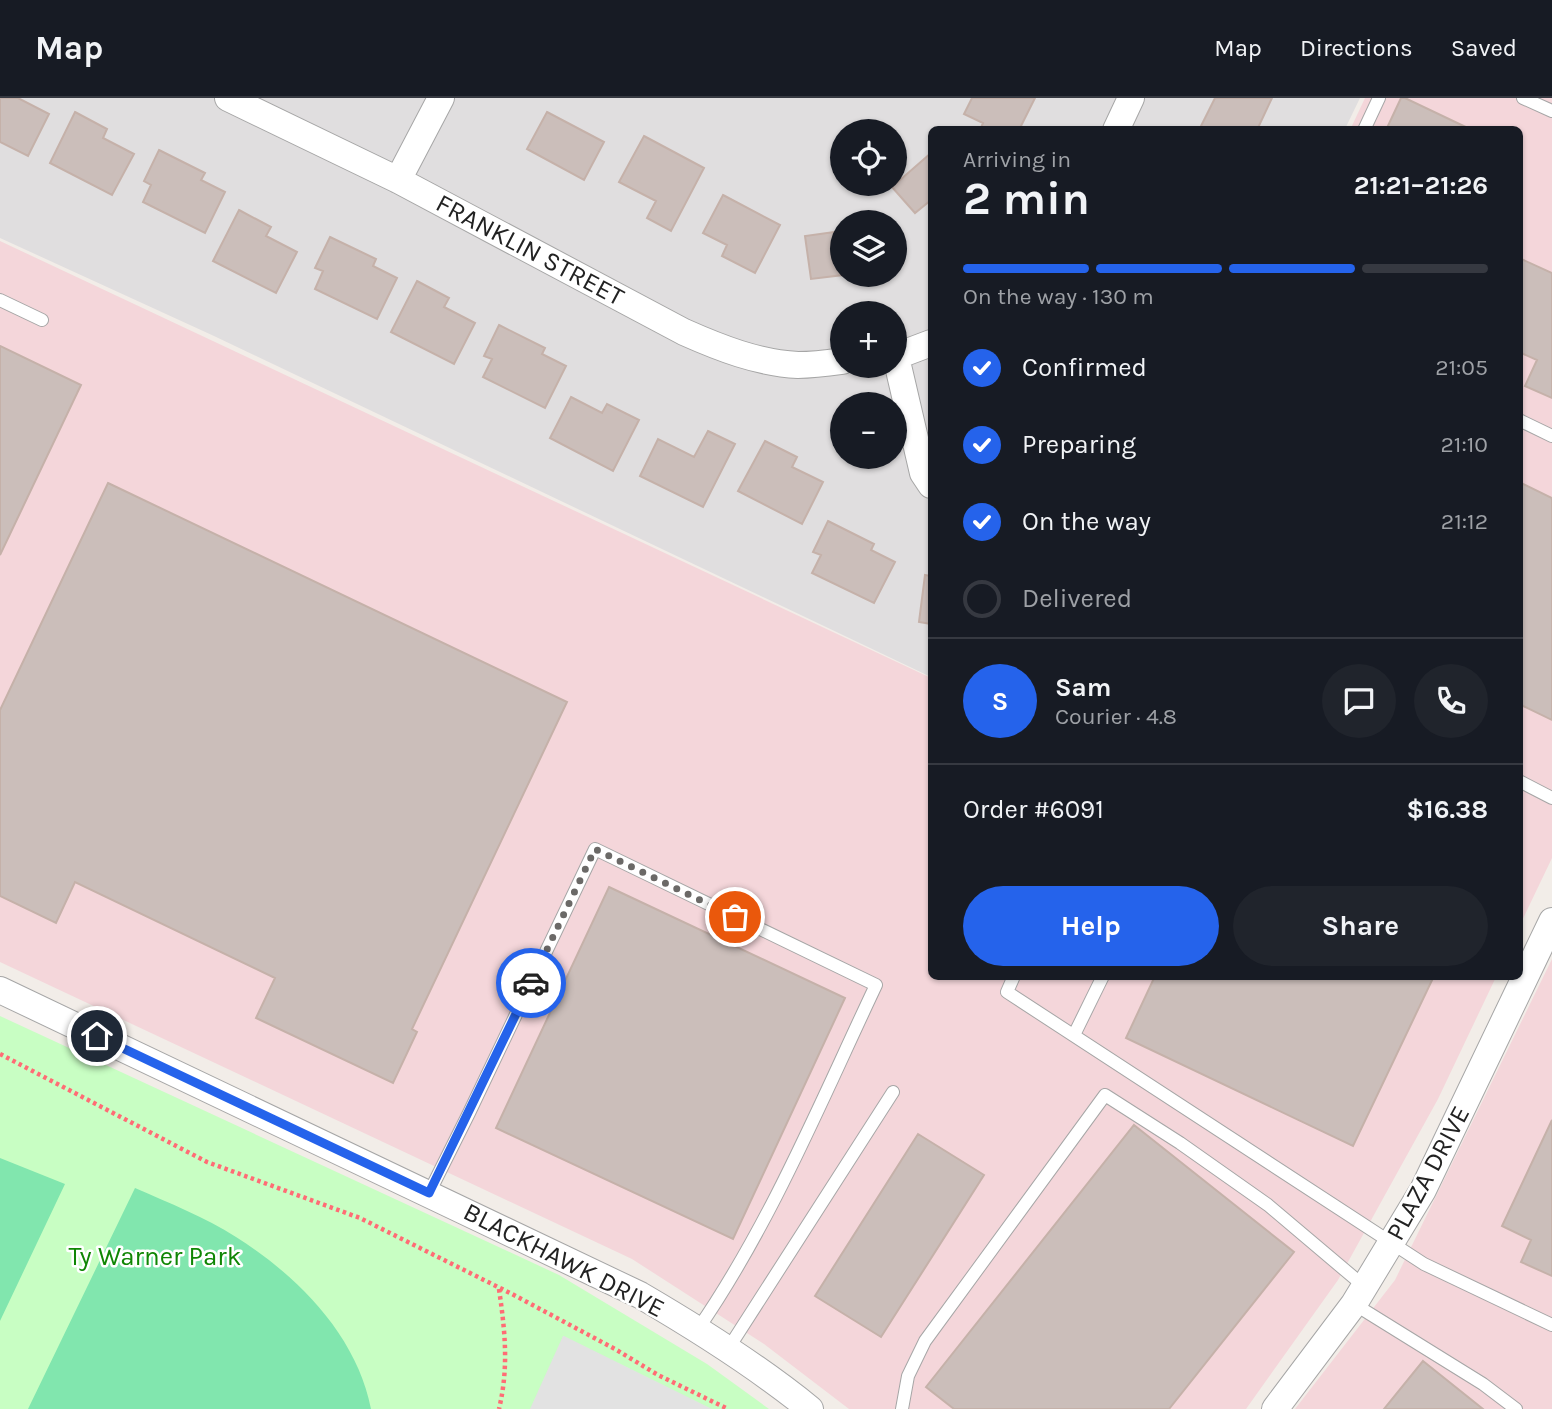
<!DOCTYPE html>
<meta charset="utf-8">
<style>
:root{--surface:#171b24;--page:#20242c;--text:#f1f3f6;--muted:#9ea1a6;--line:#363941;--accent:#2563eb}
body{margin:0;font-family:Karla,sans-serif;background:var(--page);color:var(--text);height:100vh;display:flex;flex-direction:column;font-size:26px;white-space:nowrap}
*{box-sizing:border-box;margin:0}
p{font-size:23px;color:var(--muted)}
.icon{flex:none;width:38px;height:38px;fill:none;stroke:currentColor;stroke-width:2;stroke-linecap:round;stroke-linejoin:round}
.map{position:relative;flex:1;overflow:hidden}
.drawer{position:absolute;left:928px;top:28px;width:595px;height:854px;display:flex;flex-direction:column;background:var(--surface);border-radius:10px;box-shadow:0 2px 5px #0004}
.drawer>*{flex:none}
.controls{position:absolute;left:830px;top:21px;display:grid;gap:14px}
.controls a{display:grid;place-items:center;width:77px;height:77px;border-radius:50%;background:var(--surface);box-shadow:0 2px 5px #0004;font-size:35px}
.pin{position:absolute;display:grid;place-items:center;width:60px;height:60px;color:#fff;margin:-30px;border:4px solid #fff;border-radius:50%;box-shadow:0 2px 7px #0007}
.courier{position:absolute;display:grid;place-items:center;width:70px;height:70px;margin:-35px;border:5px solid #2563eb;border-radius:50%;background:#fff;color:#222;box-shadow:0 2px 9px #0007}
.summary em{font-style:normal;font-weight:700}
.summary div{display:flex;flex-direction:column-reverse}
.summary{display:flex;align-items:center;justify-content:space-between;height:119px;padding:0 35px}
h1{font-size:46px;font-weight:700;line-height:52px}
.bar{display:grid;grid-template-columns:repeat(4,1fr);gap:10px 7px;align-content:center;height:84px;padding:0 35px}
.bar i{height:9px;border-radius:5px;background:var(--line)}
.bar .active{background:var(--accent)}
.bar p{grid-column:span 4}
.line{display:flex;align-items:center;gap:18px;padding:0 35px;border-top:2px solid var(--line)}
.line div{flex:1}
.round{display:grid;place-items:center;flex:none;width:74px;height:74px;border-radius:37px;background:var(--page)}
ol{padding:0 35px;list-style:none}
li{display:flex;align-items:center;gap:21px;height:77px}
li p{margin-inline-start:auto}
li .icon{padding:7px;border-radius:50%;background:var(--accent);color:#fff;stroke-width:4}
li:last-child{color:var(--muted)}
li i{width:38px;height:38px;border:4px solid var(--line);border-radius:50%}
.action{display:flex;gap:14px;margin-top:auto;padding:14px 35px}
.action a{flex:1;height:80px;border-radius:42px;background:var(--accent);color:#fff;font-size:28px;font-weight:700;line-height:80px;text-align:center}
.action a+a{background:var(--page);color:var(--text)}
header{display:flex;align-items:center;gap:42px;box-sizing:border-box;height:98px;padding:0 35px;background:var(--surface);border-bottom:2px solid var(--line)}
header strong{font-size:33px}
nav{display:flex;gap:38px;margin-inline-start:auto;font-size:24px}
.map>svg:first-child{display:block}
.residential{fill:#e0dedf;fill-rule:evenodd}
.commercial{fill:#f4d6da}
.park{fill:#c8fec3}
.pitch{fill:#81e6ae}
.parking{fill:#e2e2e2}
.building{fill:#cbbeba;stroke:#c5b1a9;stroke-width:2}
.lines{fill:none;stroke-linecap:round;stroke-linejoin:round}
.service-casing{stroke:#a6a6a6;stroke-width:14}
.minor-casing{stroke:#a6a6a6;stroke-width:28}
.path{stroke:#ff6c75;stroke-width:4.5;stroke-dasharray:3.5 3.5;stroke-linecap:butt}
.service{stroke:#fff;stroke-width:12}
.minor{stroke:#fff;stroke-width:26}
.done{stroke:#6b6967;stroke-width:7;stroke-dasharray:0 12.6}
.route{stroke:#2563eb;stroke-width:9}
.labels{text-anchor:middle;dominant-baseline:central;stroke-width:5;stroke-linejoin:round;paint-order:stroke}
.street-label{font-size:26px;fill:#222;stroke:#fff}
.park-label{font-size:26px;fill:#0f8604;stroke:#fff}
</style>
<header>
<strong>Map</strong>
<nav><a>Map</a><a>Directions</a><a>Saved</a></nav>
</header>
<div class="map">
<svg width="1552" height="1311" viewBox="0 0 1552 1311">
<rect width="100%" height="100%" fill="#f2ede8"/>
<path class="residential" d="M 0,0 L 1360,0 L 1345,31 L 931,32 L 931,579 L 214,238 L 0,140 ZM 842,33 L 894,33 L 894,86 L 842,86 ZM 842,124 L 894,124 L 894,177 L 842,177 ZM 842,215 L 894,215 L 894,268 L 842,268 ZM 842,306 L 894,306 L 894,359 L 842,359 Z"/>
<path class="commercial" d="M 1365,0 L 1552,0 L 1552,760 L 1519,829 L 1519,32 L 1350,32 Z
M 0,143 L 931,580 L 931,878 L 1496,879 L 1438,1001 L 1338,1182 L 1246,1311 L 849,1311 L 764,1246 L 632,1161 L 0,864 Z
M 1552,861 L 1552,1311 L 1295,1311 L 1395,1182 Z"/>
<path class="park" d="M 0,918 L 559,1177 L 707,1266 L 769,1311 L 0,1311 Z"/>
<path class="pitch" d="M 0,1060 L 65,1086 L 0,1223 Z
M 135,1090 C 169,1105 205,1119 236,1139 C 298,1178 357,1238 371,1311 L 28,1311 Z"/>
<path class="parking" d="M 563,1238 L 564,1238 L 712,1311 L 530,1311 Z"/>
<path class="building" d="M 0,0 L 18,0 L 49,16 L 28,58 L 0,44 Z
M 972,0 L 1035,0 L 1019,32 L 980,32 L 983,25 L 964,16 Z
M 1215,0 L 1272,0 L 1257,32 L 1199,32 Z
M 1401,0 L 1405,0 L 1472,32 L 1386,32 Z
M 75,14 L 107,31 L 103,40 L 134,56 L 112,97 L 50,65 Z
M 547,14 L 604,44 L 584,82 L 527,51 Z
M 644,38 L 704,70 L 671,133 L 647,120 L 656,103 L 619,84 Z
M 159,52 L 205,75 L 201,82 L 225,94 L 205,135 L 143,104 L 151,87 L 144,83 Z
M 931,55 L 931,102 L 915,115 L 892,89 Z
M 723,97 L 780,127 L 755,175 L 722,158 L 727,147 L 703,135 Z
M 239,112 L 271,129 L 266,138 L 297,154 L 276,195 L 213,163 Z
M 842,133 L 843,177 L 811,181 L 805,138 Z
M 330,139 L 376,161 L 373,168 L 397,180 L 377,221 L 315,191 L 323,173 L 315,170 Z
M 1519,160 L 1552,175 L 1552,300 L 1525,288 L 1537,262 L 1519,254 Z
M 417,183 L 449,200 L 444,209 L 475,225 L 454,266 L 391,234 Z
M 499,227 L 545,250 L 542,256 L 566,268 L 545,310 L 483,279 L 492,261 L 484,258 Z
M 0,248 L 81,287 L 0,457 Z
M 571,299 L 602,315 L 607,306 L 639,322 L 613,373 L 550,340 Z
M 708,333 L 735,346 L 703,409 L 640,378 L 658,341 L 694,359 Z
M 765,343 L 797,359 L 792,369 L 823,384 L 802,426 L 738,393 Z
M 1519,384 L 1552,400 L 1552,622 L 1519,606 Z
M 108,385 L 567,604 L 412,931 L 417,934 L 393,985 L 256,920 L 275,880 L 75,784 L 56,825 L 0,798 L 0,612 Z
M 828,423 L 874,446 L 871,452 L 895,464 L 874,505 L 812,475 L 821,457 L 813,454 Z
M 925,477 L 931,478 L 931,526 L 919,524 Z
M 609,789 L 845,900 L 733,1141 L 496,1030 Z
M 1155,878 L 1434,878 L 1353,1048 L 1126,940 Z
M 1552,1022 L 1552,1178 L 1521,1164 L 1531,1142 L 1502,1128 Z
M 1134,1027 L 1294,1154 L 1169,1311 L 954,1311 L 926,1289 Z
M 918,1036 L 984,1077 L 881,1239 L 815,1198 Z
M 1423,1263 L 1483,1311 L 1384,1311 Z"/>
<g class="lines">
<g class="service-casing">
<path id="service" d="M 1523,0 L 1552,13
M 1364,32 L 1379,0
M 0,202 L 42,222
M 1519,322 L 1552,338
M 1519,683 L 1552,700
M 1014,878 L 1007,894 L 1424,1166 L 1552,1227
M 1074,937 L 1103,878
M 429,1095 L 469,1015 L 595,751 L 876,887 C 821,1003 771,1125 698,1231
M 1354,1206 L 1483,1286 L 1516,1311
M 728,1251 L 893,994
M 902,1311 L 908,1278 L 925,1243 L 1105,997 L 1180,1045 L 1268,1107 L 1365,1189"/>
</g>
<g class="minor-casing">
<path id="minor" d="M 228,0 L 398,82 L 684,234 C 720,250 758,265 798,267 C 812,267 828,265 842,263
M 1116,32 L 1131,0
M 398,82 L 441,0
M 894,259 L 931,245
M 896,259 L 923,375 L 931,387
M 0,892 L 640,1197 C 700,1232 757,1268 810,1311
M 1275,1311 L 1354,1206 L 1423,1092 L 1552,823"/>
</g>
<path class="path" d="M 0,956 L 207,1064 L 360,1120 L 512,1196 L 615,1251 L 658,1277 L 728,1311
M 499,1191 C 505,1233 509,1269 499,1311"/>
<use href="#service" class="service"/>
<use href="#minor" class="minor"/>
</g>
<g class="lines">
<path class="done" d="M 531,885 L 595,751 L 735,819"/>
<path class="route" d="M 97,938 L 429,1095 L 531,885"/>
</g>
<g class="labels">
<g class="street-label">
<text transform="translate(530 152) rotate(28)">FRANKLIN STREET</text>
<text transform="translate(1428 1075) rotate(-62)">PLAZA DRIVE</text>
<text transform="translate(564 1162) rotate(27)">BLACKHAWK DRIVE</text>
</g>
<g class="park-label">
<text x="155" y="1158">Ty Warner Park</text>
</g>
</g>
</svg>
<div class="controls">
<a><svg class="icon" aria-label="locate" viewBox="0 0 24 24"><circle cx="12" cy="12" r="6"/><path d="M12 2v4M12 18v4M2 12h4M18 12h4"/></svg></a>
<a><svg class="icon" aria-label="layers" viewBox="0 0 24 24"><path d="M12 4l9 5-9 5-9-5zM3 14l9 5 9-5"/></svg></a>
<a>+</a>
<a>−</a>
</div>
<div class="pin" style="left:735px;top:819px;background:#ea580c"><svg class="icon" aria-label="bag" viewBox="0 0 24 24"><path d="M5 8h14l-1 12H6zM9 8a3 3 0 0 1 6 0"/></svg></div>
<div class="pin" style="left:97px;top:938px;background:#1f2937"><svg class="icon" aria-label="home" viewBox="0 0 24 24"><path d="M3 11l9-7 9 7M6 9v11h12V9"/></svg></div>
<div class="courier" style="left:531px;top:885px"><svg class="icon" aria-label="car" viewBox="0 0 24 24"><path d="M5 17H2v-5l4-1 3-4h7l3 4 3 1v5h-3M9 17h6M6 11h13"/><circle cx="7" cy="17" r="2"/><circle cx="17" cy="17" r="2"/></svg></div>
<section class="drawer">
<div class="summary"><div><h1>2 min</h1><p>Arriving in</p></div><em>21:21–21:26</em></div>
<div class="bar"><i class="active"></i><i class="active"></i><i class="active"></i><i></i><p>On the way · 130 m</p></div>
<ol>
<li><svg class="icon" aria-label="check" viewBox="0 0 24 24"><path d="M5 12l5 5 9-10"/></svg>Confirmed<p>21:05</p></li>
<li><svg class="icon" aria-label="check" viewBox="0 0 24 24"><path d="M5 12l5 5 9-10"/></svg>Preparing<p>21:10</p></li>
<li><svg class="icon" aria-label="check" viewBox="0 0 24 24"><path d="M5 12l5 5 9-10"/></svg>On the way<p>21:12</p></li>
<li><i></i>Delivered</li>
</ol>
<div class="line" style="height:126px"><b class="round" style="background:var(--accent);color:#fff">S</b><div><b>Sam</b><p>Courier · 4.8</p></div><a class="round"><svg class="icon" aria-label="chat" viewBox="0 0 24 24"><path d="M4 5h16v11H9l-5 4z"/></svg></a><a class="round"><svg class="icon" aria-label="phone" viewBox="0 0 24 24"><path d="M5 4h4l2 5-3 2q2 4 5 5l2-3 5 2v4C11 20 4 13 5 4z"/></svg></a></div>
<div class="line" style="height:91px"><div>Order #6091</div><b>$16.38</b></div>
<div class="action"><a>Help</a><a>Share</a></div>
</section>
</div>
